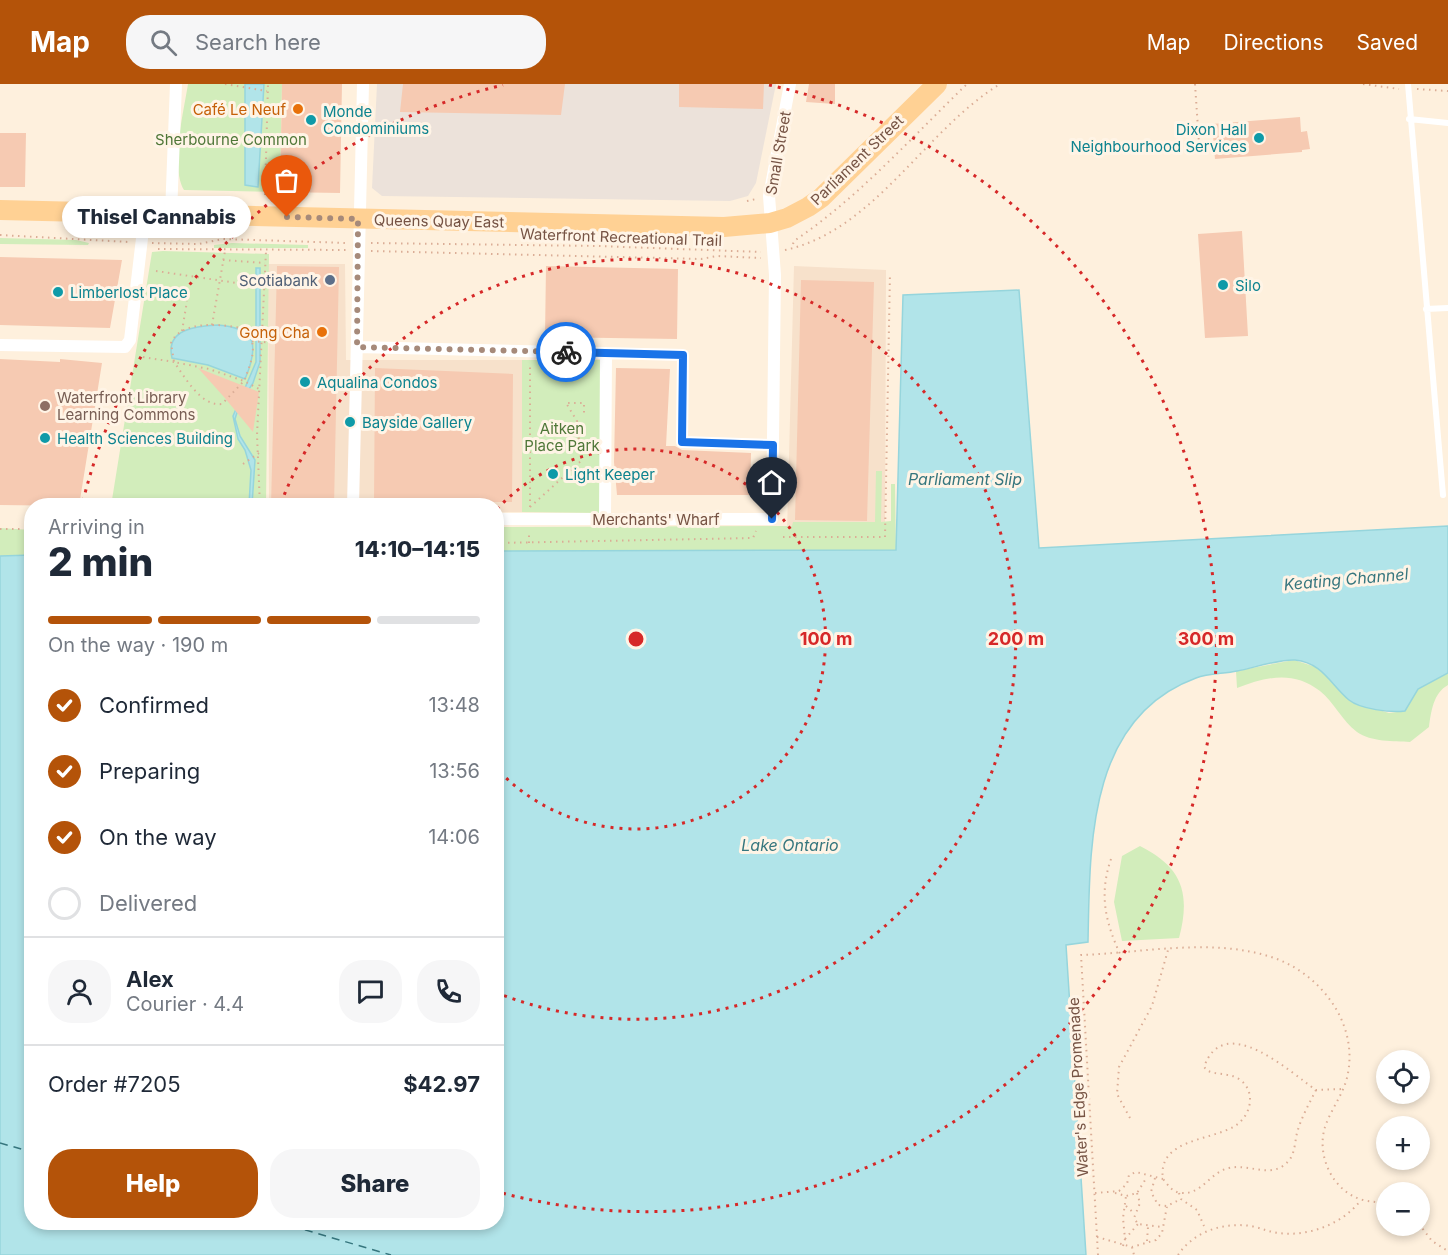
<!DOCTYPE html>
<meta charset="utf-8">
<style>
:root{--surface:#fff;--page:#f6f6f7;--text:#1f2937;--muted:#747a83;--line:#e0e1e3;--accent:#b45309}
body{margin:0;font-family:Inter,sans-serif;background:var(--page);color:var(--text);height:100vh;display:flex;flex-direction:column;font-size:22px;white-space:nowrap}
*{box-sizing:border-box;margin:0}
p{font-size:20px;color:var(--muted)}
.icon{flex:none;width:33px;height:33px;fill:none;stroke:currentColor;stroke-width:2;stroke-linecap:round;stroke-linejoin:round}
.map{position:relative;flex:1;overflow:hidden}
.panel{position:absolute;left:24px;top:414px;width:480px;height:732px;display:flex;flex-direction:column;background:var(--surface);border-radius:24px;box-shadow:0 3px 9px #0003}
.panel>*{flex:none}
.buttons{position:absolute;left:1376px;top:966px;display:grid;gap:12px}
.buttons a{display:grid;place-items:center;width:54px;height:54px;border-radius:50%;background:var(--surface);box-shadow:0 3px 9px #0003;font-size:30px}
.pin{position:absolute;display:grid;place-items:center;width:51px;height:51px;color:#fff;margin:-62px -26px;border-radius:50% 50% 50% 0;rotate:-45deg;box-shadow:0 0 6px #0007}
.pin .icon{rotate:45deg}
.courier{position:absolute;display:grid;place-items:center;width:60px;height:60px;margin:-30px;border:4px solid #1a73e8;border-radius:50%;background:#fff;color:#222;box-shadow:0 2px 8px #0007}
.bubble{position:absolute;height:42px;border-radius:21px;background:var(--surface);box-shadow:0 3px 9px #0003;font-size:20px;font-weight:800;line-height:42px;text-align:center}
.summary em{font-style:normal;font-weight:800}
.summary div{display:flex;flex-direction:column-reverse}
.summary{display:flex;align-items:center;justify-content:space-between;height:102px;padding:0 24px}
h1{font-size:39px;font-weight:800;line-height:45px}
.bar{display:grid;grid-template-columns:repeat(4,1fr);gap:9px 6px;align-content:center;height:72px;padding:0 24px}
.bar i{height:8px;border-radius:4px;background:var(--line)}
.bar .active{background:var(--accent)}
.bar p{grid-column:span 4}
.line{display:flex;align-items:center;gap:15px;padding:0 24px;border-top:2px solid var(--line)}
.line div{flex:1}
.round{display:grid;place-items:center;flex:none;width:63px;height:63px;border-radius:24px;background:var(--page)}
ol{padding:0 24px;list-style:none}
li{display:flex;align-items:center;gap:18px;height:66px}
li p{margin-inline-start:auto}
li .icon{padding:6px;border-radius:50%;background:var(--accent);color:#fff;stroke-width:4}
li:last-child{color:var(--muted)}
li i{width:33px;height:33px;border:3px solid var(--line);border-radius:50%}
.cta{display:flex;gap:12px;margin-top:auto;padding:12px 24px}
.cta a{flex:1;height:69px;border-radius:24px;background:var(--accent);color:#fff;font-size:24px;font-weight:800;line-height:69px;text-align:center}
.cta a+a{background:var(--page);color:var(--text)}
header{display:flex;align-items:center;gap:36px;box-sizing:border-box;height:84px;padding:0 30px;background:var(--accent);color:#fff}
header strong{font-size:28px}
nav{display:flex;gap:33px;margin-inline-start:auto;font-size:21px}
.search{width:420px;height:54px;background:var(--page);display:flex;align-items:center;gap:15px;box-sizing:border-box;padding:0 21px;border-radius:24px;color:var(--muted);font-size:22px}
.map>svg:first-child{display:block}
.residential{fill:#f7e1cb}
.industrial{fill:#ece2da}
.green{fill:#d2edbb}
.water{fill:#b1e4e9;stroke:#96d5dc;stroke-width:1.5}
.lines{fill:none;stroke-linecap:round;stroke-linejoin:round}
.ferry{stroke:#36767e;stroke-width:1.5;stroke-dasharray:8 6;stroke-linecap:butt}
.building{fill:#f6cab2}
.path{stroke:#dbad96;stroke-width:2;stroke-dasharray:1.5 4.5;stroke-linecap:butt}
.service{stroke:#fff;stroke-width:6}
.minor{stroke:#fff;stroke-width:12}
.primary{stroke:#ffd194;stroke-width:20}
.done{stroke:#a68a7a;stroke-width:6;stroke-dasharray:0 10.8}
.route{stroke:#1a73e8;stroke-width:8}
.ring{fill:none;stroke:#d62828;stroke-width:3;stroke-dasharray:3 6}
.food-dot{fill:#e8710a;stroke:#fff4e6;stroke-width:2}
.culture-dot{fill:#0f9aa8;stroke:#fff4e6;stroke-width:2}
.service-dot{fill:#5c6f8a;stroke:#fff4e6;stroke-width:2}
.education-dot{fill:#8d6e63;stroke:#fff4e6;stroke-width:2}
.labels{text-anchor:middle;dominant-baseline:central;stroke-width:6;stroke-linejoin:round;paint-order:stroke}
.food-label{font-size:15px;fill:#c56008;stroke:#fff4e6;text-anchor:end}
.culture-label{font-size:15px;fill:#0d838f;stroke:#fff4e6;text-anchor:start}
.park-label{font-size:15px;fill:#4f7738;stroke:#fff4e6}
.street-label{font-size:15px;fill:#765344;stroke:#fff4e6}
.service-label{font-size:15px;fill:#4e5e75;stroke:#fff4e6;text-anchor:end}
.education-label{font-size:15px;fill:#785e54;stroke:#fff4e6;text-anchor:start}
.water-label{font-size:16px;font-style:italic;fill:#36767e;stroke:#fff4e6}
.centre{fill:#d62828;stroke:#fff4e6;stroke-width:3}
.ring-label{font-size:18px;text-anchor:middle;font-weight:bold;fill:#d62828;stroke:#fff4e6;stroke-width:6;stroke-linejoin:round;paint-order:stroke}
</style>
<header>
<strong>Map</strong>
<div class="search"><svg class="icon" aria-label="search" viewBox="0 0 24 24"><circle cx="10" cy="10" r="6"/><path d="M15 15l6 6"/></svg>Search here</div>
<nav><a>Map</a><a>Directions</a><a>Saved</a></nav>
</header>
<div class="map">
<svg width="1448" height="1171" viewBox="0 0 1448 1171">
<rect width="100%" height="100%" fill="#fef0dd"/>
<path class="residential" d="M 268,180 L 345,180 L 346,276 L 522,276 L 522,428 L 497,428 L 496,422 L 269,421 Z
M 794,182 L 886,186 L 885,448 L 787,448 Z"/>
<path class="industrial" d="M 377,0 L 776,0 L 756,99 L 748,112 L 730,117 L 382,112 L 372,104 Z"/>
<path class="green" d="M 188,0 L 282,0 L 280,108 L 184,106 C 170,83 184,26 188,0 Z
M 0,154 L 76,156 L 89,159 L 88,161 L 0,160 Z
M 232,159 L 308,161 L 308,164 L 214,164 L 214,161 Z
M 163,167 L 269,170 L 266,421 L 111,422 L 152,168 Z
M 522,276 L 601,276 L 602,429 L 522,428 Z
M 876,387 L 882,387 L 881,438 L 891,437 L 891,400 L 895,400 L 896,466 L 497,467 L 496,443 L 792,442 L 793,438 L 875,438 Z
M 0,444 L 31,446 L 31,471 L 0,472 Z
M 1294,576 L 1322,585 L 1350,617 L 1389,629 L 1405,627 L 1418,605 L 1448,589 L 1448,601 C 1433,609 1431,629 1429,643 L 1410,658 C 1394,657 1371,658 1357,648 C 1342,637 1334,618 1320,607 C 1293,586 1266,593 1237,604 L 1236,587 Z
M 1140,762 C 1182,783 1191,809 1179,854 L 1122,857 L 1114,818 L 1122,772 Z"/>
<path class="water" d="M 245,0 L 264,0 L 258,103 L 245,101 Z
M 256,184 L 260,184 L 260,278 L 253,299 L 240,319 L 235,335 L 240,352 L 255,376 L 252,421 L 249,421 L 251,386 L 245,366 L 238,355 L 233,332 L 256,278 Z
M 1019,206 L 1039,464 L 1448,442 L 1448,589 L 1418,605 L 1405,627 C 1391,629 1360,625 1349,616 C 1330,600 1323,579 1295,576 C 1280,575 1253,584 1237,587 C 1224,590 1209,589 1196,594 C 1087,634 1090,762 1088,858 L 1066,861 L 1086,1171 L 0,1171 L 0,472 L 32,471 L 32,1138 L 496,1138 L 497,467 L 896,466 L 903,211 Z
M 218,241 C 257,244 259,262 245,295 L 208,281 L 172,274 C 165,245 196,242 218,241 Z"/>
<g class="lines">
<path class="ferry" d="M 0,1059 L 32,1068
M 278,1138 L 391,1171"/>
</g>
<path class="building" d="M 282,0 L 342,0 L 340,109 L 280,108 Z
M 403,0 L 565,0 L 561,31 L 400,28 Z
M 679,0 L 764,0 L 763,25 L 679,23 Z
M 809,0 L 835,0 L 835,20 L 806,18 Z
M 1300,33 L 1301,48 L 1307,47 L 1310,65 L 1302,66 L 1302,68 L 1215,75 L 1212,40 Z
M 0,49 L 26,49 L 25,103 L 0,103 Z
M 1242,147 L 1248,252 L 1205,254 L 1198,150 Z
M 0,173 L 122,176 L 110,244 L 0,241 Z
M 277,182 L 339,183 L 334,422 L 271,422 Z
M 546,182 L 678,185 L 677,255 L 545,253 Z
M 801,196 L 874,198 L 867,437 L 795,436 Z
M 0,275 L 60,278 L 60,275 L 102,279 L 79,422 L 0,421 Z
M 198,284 L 259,308 L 253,348 L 224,313 Z
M 375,284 L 513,290 L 512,418 L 374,418 Z
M 616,284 L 670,285 L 666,362 L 675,362 L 682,366 L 751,369 L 750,411 L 617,411 L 614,378 Z"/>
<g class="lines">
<path class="path" d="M 225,0 L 267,7
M 1195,0 L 1199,59 L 1206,58
M 1363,0 L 1399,5
M 1417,5 L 1448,7
M 265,111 L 268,0
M 747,117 L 756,115
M 0,151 L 129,158
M 152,159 L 199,160 L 223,155 L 347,159
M 371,159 L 598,162 L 761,168
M 793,160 L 794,157 C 858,114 911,54 967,0
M 158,165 L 348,166
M 785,166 C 874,147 925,46 1000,0
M 371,167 L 701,175 L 717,172 L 761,174
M 223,176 L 265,179
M 156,187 L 264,203
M 212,241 L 225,167
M 182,247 L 187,217
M 252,257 L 275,259
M 143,273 L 174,278 C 185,293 201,323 222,320 L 242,299 C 244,297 245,295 246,292 C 252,276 260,255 241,244 C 221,240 181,236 171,259 L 174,278 L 209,285 L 244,297 L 261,306
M 243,380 L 259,369
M 260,422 L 257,351 L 266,167
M 530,423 L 530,279
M 530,423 L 582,376 L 582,372 L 569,360 L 579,354 L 570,345 L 577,337 L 566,319 L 584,319 L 584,330
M 0,445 L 32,445
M 783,453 L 885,453 L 890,189
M 496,459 L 753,454 L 756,447
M 529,459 L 529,447
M 1111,775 C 1099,810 1105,837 1120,870
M 1316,1006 C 1309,1020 1301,1034 1297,1049 C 1295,1057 1295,1068 1290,1075 C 1274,1097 1250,1079 1229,1084 C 1210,1088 1202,1111 1181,1109 C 1172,1108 1168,1101 1163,1095 C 1157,1055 1210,1057 1235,1042 C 1251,1032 1257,1007 1239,995 C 1230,989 1218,991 1208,987 L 1204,983 C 1224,926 1291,989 1316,1006 L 1343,1005
M 1130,1034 L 1117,1010 L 1119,983 L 1152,922 L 1168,866
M 1155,1094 L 1151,1108 L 1158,1121 L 1167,1122 L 1181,1115
M 1095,1109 L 1119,1107 L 1127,1100 L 1129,1091 L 1136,1088 L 1163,1095
M 1115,1109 L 1126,1112 L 1137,1109 L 1147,1093
M 1137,1109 L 1140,1119 L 1134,1134 L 1138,1140 L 1162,1143
M 1179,1109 L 1181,1115 L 1197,1126 L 1204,1142
M 1126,1122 L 1135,1130
M 1419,1140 L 1432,1157 L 1448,1167
M 1097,1153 L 1132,1163 L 1156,1156 L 1162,1149 L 1167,1122
M 1125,1155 L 1138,1140
M 1147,1157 L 1148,1143
M 1123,1162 L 1125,1155 L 1123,1134 L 1126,1112
M 1132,1163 L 1134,1171
M 1098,1171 L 1081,871 C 1141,869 1209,854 1268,872 C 1317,886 1358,936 1348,989 C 1345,1008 1331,1025 1325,1043 C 1316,1072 1333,1108 1363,1116 C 1371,1118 1379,1118 1386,1119
M 1178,1171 C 1194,1147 1224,1138 1251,1142 C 1261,1144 1269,1148 1279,1149 C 1308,1153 1343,1140 1361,1116"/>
<path class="service" d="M 1408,0 L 1443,411
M 1409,35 L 1448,39
M 1426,225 L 1448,224"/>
<path class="minor" d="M 171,130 L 176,0
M 0,261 L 125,263 L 130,256 L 145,129
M 357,263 L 683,271 L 682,358 L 773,361
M 353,422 L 363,0
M 496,435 L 772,435 L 775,191 L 769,112 L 790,0
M 605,435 L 606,269"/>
<path class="primary" d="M 0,126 L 724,143 L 770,139 L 787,134 L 808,123 L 821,114 L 937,0"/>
</g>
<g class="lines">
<path class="done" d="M 287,133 L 358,135 L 357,263 L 566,268"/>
<path class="route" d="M 566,268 L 683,271 L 682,358 L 773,361 L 772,435"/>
</g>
<g class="ring">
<path d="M497 425A190 190 0 1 1 497 685"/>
<path d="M281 419A380 380 0 1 1 497 909"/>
<path d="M83 417A570 570 0 0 1 503 1M769 1A570 570 0 1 1 498 1108"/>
</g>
<g class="food-dot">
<circle cx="298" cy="25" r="6"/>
<circle cx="322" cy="248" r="6"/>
</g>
<g class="culture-dot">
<circle cx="311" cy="36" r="6"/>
<circle cx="1259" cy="54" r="6"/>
<circle cx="1223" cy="201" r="6"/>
<circle cx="58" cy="208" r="6"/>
<circle cx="305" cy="298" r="6"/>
<circle cx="350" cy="338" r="6"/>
<circle cx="45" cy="354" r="6"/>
<circle cx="553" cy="390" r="6"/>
</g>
<circle class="service-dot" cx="330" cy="196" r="6"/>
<circle class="education-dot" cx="45" cy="322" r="6"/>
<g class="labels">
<g class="food-label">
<text x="286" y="25">Café Le Neuf</text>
<text x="310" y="248">Gong Cha</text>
</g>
<g class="culture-label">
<text x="323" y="27">Monde<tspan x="323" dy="17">Condominiums</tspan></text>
<text x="1247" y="45" text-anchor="end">Dixon Hall<tspan x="1247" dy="17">Neighbourhood Services</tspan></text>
<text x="1235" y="201">Silo</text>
<text x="70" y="208">Limberlost Place</text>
<text x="317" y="298">Aqualina Condos</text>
<text x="362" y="338">Bayside Gallery</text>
<text x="57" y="354">Health Sciences Building</text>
<text x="565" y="390">Light Keeper</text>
</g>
<g class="park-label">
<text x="231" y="55">Sherbourne Common</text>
<text x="562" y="344">Aitken<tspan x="562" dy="17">Place Park</tspan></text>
</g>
<g class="street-label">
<text transform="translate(778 69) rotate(-80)">Small Street</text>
<text transform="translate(857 76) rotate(-44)">Parliament Street</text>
<text transform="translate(439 137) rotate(1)">Queens Quay East</text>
<text transform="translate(621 153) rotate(2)">Waterfront Recreational Trail</text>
<text x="656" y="435">Merchants' Wharf</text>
<text transform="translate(1078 1003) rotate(-93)">Water's Edge Promenade</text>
</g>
<g class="service-label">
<text x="318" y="196">Scotiabank</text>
</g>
<g class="education-label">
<text x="57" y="313">Waterfront Library<tspan x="57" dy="17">Learning Commons</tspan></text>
</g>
<g class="water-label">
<text x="965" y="395">Parliament Slip</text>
<text transform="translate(1346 495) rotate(-5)">Keating Channel</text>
<text x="790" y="761">Lake Ontario</text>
</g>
</g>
<circle cx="636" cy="555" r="9" class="centre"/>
<g class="ring-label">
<text x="826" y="561">100 m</text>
<text x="1016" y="561">200 m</text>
<text x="1206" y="561">300 m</text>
</g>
</svg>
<div class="buttons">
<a><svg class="icon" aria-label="locate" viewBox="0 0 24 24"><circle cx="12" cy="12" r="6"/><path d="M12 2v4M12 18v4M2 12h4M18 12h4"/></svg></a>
<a>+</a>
<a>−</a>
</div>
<div class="pin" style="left:287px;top:133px;background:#ea580c"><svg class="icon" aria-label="bag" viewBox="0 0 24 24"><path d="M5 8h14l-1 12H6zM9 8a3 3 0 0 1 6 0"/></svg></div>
<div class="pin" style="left:772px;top:435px;background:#1f2937"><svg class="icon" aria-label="home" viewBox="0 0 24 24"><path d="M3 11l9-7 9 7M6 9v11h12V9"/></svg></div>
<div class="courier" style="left:566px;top:268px"><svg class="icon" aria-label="bike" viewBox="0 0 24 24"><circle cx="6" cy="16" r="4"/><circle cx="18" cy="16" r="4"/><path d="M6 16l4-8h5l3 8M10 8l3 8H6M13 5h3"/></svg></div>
<div class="bubble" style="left:62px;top:112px;width:189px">Thisel Cannabis</div>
<section class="panel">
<div class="summary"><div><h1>2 min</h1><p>Arriving in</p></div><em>14:10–14:15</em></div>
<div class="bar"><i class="active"></i><i class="active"></i><i class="active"></i><i></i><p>On the way · 190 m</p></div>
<ol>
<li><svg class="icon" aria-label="check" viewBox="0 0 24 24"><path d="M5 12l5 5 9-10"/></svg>Confirmed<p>13:48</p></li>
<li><svg class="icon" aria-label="check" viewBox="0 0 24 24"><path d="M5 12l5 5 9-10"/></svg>Preparing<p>13:56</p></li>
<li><svg class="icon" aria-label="check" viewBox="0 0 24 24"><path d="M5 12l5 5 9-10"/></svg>On the way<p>14:06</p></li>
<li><i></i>Delivered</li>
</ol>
<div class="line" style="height:108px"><a class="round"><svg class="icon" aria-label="person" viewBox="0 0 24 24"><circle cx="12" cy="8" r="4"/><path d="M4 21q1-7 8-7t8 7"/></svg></a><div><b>Alex</b><p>Courier · 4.4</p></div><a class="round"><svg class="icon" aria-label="chat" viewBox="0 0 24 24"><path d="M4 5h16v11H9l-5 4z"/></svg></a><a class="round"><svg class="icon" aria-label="phone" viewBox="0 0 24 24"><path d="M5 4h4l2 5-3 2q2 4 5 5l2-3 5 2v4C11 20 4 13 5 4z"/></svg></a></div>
<div class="line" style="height:78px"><div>Order #7205</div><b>$42.97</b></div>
<div class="cta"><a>Help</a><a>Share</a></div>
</section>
</div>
